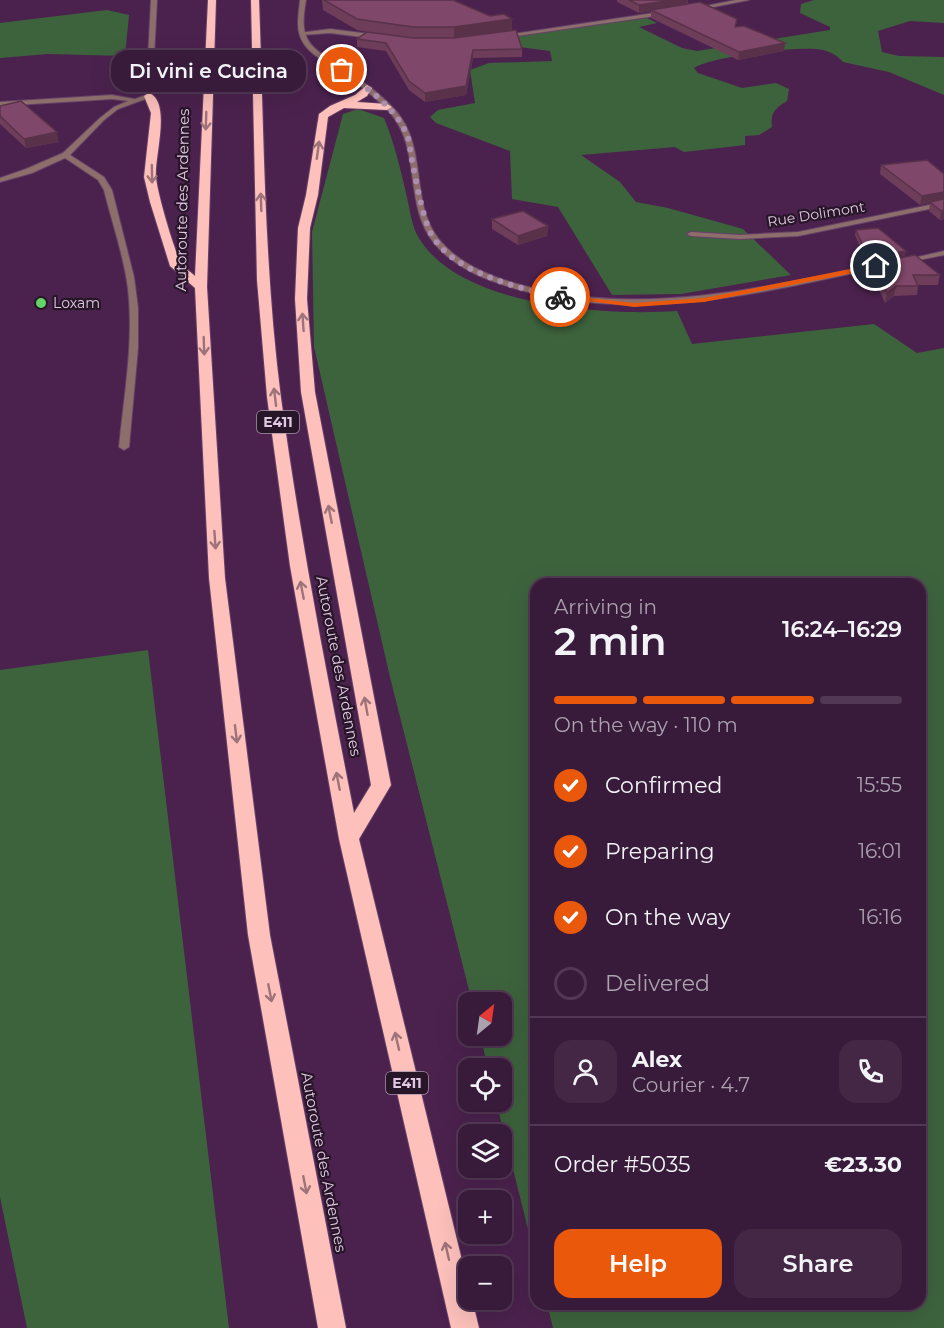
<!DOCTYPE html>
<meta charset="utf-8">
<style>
:root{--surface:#381a3a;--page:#432745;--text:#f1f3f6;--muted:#aba1af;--line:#523854;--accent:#ea580c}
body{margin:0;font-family:Montserrat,sans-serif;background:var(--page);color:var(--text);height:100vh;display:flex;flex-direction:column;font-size:22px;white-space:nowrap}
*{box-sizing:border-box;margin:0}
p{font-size:20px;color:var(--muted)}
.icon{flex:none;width:33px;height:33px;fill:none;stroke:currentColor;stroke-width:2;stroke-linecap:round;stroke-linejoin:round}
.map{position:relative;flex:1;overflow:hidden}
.drawer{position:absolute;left:530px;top:578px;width:396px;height:732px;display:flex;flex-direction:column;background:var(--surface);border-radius:18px;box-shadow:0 6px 24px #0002,0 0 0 2px var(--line)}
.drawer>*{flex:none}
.needle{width:39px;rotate:29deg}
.fabs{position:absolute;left:458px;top:992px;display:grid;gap:12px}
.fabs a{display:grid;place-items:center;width:54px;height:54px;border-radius:12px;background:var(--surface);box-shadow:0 6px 24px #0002,0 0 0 2px var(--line);font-size:30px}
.pin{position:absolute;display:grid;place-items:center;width:51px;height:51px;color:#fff;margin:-26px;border:3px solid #fff;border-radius:50%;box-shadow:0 2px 6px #0007}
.courier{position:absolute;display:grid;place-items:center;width:60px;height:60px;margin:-30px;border:4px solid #ea580c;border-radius:50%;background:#fff;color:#222;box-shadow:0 2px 8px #0007}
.bubble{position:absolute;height:42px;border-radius:18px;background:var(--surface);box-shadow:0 6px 24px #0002,0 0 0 2px var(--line);font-size:20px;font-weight:600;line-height:42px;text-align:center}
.overview em{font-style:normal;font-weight:600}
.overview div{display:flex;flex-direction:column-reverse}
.overview{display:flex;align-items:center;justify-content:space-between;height:102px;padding:0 24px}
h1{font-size:39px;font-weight:600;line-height:45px}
.bar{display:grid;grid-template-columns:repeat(4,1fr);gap:9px 6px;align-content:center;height:72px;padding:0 24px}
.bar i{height:8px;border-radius:4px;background:var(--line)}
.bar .selected{background:var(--accent)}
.bar p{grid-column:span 4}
.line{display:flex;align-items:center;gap:15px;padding:0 24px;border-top:2px solid var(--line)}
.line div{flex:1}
.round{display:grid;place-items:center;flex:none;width:63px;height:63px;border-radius:18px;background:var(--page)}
ol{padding:0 24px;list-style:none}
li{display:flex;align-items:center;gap:18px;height:66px}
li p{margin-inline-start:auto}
li .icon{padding:6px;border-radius:50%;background:var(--accent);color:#fff;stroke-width:4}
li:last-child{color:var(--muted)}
li i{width:33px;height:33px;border:3px solid var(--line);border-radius:50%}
.primary-button{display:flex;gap:12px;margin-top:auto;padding:12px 24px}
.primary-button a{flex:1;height:69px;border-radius:18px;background:var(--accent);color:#fff;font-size:24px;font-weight:600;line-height:69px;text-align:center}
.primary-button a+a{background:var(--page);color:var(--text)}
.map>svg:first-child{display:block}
.green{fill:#3d633d}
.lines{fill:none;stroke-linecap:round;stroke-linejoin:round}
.minor-casing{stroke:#664069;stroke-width:2}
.tertiary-casing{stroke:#664069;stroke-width:2}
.motorway-casing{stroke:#664069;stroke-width:2}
.minor{fill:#8d6e6b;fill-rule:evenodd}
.tertiary{fill:#8d6e6b;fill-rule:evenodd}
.motorway{fill:#fdc0bb;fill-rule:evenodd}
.wall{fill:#6d3d5a}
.shaded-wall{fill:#59324a}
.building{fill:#7f4769;stroke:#59324a;stroke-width:1.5}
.oneway{stroke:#9d7379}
.route{fill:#ea580c}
.done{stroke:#ac8eae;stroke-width:6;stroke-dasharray:0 10.8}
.poi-dot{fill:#64d468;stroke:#271528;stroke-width:2}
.labels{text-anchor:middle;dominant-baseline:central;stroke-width:4.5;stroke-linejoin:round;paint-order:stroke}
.far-street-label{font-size:14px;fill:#e1c8e2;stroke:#271528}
.far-poi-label{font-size:14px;fill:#e1c8e2;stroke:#271528;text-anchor:start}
.shield{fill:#271528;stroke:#a992aa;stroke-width:1.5}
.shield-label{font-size:14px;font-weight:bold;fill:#e1c8e2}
.street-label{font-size:15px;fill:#e1c8e2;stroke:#271528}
</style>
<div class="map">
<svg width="944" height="1328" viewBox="0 0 944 1328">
<rect width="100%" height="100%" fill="#4b224e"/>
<path class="green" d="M 814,0 L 944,0 L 944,23 L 910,21 L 878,31 L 882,52 L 899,56 L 944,57 L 944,95 L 889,72 L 843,62 C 838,56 831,52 823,50 C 801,45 713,56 694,68 L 698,73 L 742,88 L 776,83 L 789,89 L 787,101 C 775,108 770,113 772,127 L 759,135 L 745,136 L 745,145 L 684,152 L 675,147 L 581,155 L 620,182 L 636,202 L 668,208 L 743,229 L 791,275 L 681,294 L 612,295 L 558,207 L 512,199 L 510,151 L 436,123 L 430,117 L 438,110 L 475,103 L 470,70 L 489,63 L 552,61 L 550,51 L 505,45 L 447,45 L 647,18 L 657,23 L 639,27 L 682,48 L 697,51 L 830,30 L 830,27 L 800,13 L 801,4 Z
M 107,10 L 129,15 L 125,56 L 48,54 L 0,58 L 0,23 Z
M 358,109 L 384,118 C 394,142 400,167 406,193 C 409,205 411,221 416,233 C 454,307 604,316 677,311 L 692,344 L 874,324 L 917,353 L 944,348 L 944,1328 L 553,1328 L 547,1304 L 920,1304 L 920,584 L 536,584 L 535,1257 L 496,1101 L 501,1101 L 501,1068 L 488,1068 L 480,1035 L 501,1035 L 501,1002 L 472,1002 L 390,677 L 314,347 L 312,232 L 343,114 Z
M 148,650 L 229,1328 L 27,1328 L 0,1197 L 0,670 Z"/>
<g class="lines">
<g class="minor-casing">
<path id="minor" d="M 736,0 L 749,0 L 693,11 L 690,9 Z
M 667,11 L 669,14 L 503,38 L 500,36 Z
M 330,29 L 378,35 L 381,37 L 378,39 L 330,33 L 302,35 L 299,33 Z
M 149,94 L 151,95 L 151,97 L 118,109 L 104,120 L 70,155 L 104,177 L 112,190 L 134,277 L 138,308 L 138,348 L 129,447 L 124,450 L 119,447 C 124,395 134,342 128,289 C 124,256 112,223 104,190 L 98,180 L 65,158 L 32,173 L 0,182 L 0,178 L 26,169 L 63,153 L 100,118 L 114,107 L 128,101 L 112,99 L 0,106 L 0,102 L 112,95 L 135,99 Z
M 944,202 L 944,206 L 798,236 L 740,239 L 691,236 L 687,234 L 691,232 L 740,235 L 798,232 Z"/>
</g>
<g class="tertiary-casing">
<path id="tertiary" d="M 151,0 L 157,0 L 152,96 L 149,98 L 146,96 Z
M 300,0 L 306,0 C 304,13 301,28 308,40 C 314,51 329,58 340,65 C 359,79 380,93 396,111 C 428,148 410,202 438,238 C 460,266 496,279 529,287 C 649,317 769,286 887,262 L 891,264 L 887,266 C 764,292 649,323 524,291 C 491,282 456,270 434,243 C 404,206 421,151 392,115 C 379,100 363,88 347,76 C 332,65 306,55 300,36 C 296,25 299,12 300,0 Z
M 944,251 L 944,255 L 904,263 L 900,261 Z"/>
</g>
<g class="motorway-casing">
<path id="motorway" d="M 208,0 L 216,0 L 207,287 L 225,578 L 270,935 L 346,1328 L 318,1328 L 248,935 L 209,578 L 195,288 L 170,266 L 150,202 L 144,177 L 151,113 L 144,96 L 149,93 C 172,102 154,158 156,177 C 157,192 174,250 181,263 C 184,268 191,272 195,276 Z
M 251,0 L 259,0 C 264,133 264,266 281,398 C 300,538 327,675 354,813 L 371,785 L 301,392 L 295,299 L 298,228 L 306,195 L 319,114 L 330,106 L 355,95 L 367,85 L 372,88 L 367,96 L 357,102 L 387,104 L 392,107 L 387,110 L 344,108 L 328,117 L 318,195 L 310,228 L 307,299 L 315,392 L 391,785 L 359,839 L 468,1285 L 468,1299 L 472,1299 L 479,1328 L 451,1328 L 339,839 L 290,566 L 267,397 L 257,280 Z"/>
</g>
<use href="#minor" class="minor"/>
<use href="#tertiary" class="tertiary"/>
<use href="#motorway" class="motorway"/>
</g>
<path class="wall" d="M 322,0 L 453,0 L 512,30 L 522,49 L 522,57 L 473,58 L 466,95 L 425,102 L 409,90 L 386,51 L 357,47 L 357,39 L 367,32 L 357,30 L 323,10 Z
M 617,0 L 688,0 L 688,4 L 784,51 L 738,60 L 651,18 L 651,11 L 639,13 L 617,2 Z
M 0,106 L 59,142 L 26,148 L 0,124 Z
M 881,165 L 944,174 L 944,219 L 940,220 L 929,211 L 930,203 L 920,205 L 880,174 Z
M 492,219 L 548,226 L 547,236 L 518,245 L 492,229 Z
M 878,228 L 867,264 L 855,235 L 856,230 Z
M 873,263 L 940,275 L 938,285 L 918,285 L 917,295 L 894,296 L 885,303 L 871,272 Z"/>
<path class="shaded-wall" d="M 673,0 L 688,0 L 687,5 L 639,13 L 639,5 Z
M 512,19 L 512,30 L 454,38 L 454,27 Z
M 785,43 L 784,51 L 738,60 L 739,52 Z
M 473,50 L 473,58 L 466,95 L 425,102 L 425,93 Z
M 57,132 L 59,142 L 26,148 L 24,139 Z
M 944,192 L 944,200 L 920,205 L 922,196 Z
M 944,210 L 944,219 L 940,220 L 941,211 Z
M 548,226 L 547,236 L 518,245 L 518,236 Z
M 906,251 L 905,256 L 867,264 L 868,258 Z
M 896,286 L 894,296 L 885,303 L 887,293 Z"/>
<path class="building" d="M 324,0 L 453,0 L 490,16 L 504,14 L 512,19 L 454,27 L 413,27 L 357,19 Z
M 629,0 L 673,0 L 639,5 Z
M 700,2 L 737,19 L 735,27 L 744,26 L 785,43 L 739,52 L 651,10 Z
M 516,30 L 522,49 L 473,50 L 466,86 L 425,93 L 409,81 L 386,43 L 357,39 L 367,32 L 413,38 L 454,38 Z
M 21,101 L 57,132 L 24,139 L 0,116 L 0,106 Z
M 927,160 L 944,174 L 944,192 L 922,196 L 881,165 Z
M 944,199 L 944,210 L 941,211 L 930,202 Z
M 523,211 L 548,226 L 518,236 L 492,219 Z
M 878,228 L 906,251 L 868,258 L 856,230 Z
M 915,255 L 940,275 L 913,275 L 918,286 L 896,286 L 887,293 L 873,263 Z"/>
<defs><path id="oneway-shaft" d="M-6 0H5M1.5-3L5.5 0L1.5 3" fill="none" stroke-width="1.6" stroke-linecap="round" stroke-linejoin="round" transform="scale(1.5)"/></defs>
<g class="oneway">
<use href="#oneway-shaft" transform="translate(206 121) rotate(92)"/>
<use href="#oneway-shaft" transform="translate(318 150) rotate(-82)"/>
<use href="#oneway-shaft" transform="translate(152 174) rotate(89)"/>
<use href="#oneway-shaft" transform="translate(261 202) rotate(-92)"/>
<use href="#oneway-shaft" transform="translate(303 322) rotate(-94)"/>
<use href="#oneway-shaft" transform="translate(204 346) rotate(88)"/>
<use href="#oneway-shaft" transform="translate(275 397) rotate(-97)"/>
<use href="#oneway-shaft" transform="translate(330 514) rotate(-101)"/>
<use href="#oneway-shaft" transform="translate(215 540) rotate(86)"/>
<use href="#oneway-shaft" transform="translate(302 590) rotate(-101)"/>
<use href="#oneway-shaft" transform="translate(366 706) rotate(-100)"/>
<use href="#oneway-shaft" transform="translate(236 734) rotate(83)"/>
<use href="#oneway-shaft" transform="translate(338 781) rotate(-101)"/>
<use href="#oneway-shaft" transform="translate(270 993) rotate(79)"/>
<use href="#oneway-shaft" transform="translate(397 1041) rotate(-103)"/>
<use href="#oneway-shaft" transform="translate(305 1185) rotate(79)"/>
<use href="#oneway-shaft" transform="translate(447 1251) rotate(-103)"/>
</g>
<path class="route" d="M 876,264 L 879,268 L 704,302 L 634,307 L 557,297 L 560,295 L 634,303 L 704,298 Z"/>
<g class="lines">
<path class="done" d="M 342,70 C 366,87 398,109 408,138 C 410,143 410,150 411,156 C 416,179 420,205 428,227 C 444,271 520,289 560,297"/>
</g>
<circle class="poi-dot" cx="41" cy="303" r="6"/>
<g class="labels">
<g class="far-street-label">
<text transform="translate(816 214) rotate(-9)">Rue Dolimont</text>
</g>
<g class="far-poi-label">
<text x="53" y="303">Loxam</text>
</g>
<g class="shield">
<rect x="257" y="411" width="42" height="22" rx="4.5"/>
<rect x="386" y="1072" width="42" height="22" rx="4.5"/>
</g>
<g class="shield-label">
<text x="278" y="422">E411</text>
<text x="407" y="1083">E411</text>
</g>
<g class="street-label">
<text transform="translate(182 200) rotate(-89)">Autoroute des Ardennes</text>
<text transform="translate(339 666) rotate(79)">Autoroute des Ardennes</text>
<text transform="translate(324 1162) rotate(79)">Autoroute des Ardennes</text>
</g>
</g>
</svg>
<div class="fabs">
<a><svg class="needle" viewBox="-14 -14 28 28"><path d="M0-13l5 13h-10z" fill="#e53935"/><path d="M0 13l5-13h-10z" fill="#aba1af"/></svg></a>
<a><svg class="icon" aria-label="locate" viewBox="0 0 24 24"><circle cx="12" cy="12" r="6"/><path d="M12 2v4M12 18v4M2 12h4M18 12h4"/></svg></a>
<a><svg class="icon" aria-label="layers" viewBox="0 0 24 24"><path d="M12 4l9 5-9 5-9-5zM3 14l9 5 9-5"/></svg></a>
<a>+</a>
<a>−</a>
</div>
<div class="pin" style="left:342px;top:70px;background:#ea580c"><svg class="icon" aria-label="bag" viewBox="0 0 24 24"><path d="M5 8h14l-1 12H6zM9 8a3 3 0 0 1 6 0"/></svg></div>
<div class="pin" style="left:876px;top:266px;background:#1f2937"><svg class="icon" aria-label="home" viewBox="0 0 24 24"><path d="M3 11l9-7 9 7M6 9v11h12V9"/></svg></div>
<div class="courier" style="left:560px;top:297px"><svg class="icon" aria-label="bike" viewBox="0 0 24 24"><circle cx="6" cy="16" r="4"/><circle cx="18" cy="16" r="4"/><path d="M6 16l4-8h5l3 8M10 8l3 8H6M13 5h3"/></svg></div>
<div class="bubble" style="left:111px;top:50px;width:195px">Di vini e Cucina</div>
<section class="drawer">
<div class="overview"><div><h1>2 min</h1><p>Arriving in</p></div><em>16:24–16:29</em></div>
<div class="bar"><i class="selected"></i><i class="selected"></i><i class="selected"></i><i></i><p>On the way · 110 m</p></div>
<ol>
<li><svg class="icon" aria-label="check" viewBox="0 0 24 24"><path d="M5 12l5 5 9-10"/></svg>Confirmed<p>15:55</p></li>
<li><svg class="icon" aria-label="check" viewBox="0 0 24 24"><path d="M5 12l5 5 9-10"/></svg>Preparing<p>16:01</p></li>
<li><svg class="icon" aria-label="check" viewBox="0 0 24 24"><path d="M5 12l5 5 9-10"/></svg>On the way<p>16:16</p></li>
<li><i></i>Delivered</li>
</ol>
<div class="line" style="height:108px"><a class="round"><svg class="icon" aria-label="person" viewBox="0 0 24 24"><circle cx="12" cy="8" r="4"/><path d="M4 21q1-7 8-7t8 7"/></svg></a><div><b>Alex</b><p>Courier · 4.7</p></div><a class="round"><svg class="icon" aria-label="phone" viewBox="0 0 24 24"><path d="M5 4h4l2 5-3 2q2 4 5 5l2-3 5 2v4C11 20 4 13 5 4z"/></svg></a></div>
<div class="line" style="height:78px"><div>Order #5035</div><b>€23.30</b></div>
<div class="primary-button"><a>Help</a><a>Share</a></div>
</section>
</div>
